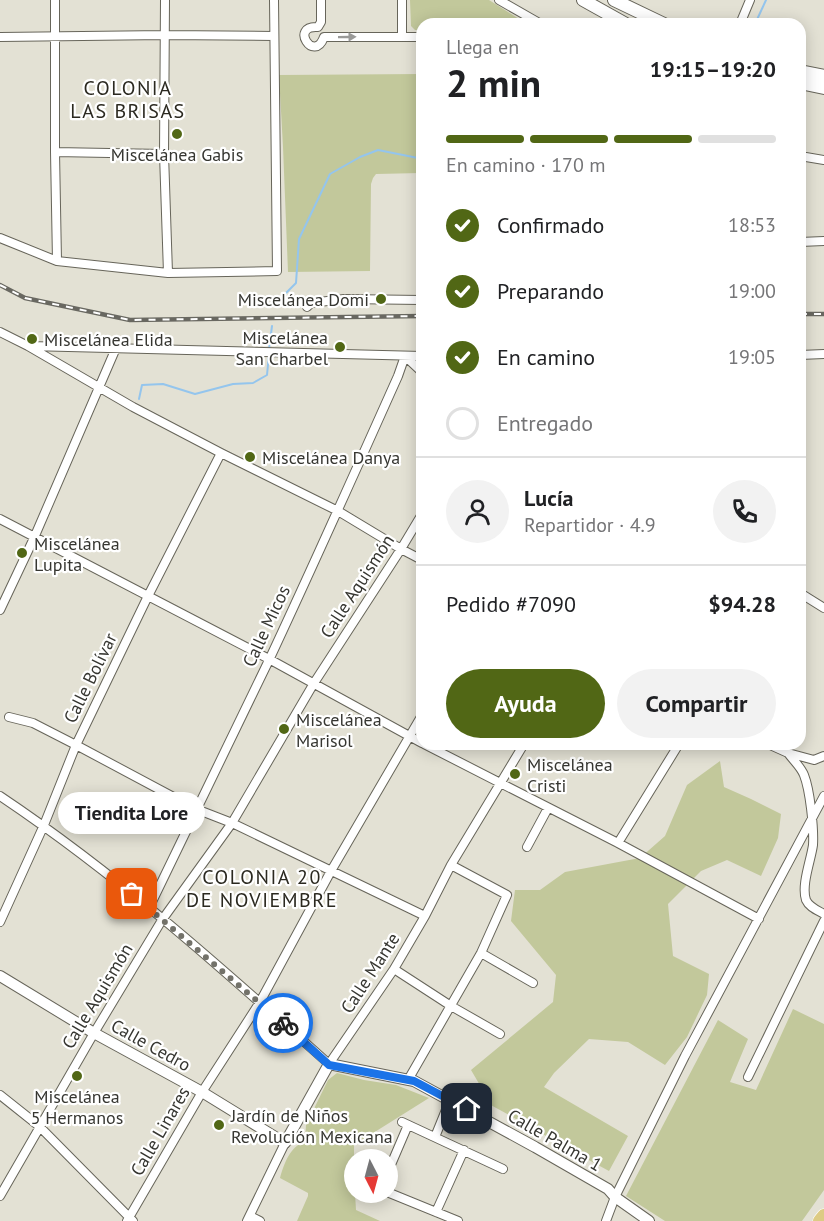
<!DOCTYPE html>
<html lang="es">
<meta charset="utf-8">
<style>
:root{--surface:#fff;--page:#f2f2f2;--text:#202124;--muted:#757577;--line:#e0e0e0;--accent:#516715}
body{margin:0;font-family:"PT Sans",sans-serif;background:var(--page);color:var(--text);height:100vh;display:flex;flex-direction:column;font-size:22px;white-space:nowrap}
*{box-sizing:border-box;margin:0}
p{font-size:20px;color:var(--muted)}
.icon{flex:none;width:33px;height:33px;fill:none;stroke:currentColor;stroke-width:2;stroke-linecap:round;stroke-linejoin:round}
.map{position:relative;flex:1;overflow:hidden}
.side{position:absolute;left:416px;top:18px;width:390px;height:732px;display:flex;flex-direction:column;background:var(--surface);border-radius:18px;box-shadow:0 3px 15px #0003}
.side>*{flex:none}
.needle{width:39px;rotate:174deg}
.tools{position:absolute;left:344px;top:1149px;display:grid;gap:12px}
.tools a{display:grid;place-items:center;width:54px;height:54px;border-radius:50%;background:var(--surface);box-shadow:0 3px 15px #0003;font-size:30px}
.pin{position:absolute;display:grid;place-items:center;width:51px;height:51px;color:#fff;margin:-26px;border-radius:12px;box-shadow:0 3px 9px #0006}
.courier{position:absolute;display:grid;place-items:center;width:60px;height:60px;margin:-30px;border:4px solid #1a73e8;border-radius:50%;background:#fff;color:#222;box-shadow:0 2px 8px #0007}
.bubble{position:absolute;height:42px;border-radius:21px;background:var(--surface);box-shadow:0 3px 15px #0003;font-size:20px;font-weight:600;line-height:42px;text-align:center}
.summary em{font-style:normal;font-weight:600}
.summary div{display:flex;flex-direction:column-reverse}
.summary{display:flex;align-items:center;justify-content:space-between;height:102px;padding:0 30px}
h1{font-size:39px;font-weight:600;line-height:45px}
.bar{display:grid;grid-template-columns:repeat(4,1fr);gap:9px 6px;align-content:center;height:72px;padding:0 30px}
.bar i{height:8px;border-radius:4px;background:var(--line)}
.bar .active{background:var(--accent)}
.bar p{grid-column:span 4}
.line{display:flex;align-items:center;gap:15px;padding:0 30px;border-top:2px solid var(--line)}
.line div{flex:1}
.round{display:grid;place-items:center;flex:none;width:63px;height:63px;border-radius:32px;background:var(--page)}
ol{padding:0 30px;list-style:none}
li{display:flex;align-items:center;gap:18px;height:66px}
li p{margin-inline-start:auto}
li .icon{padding:6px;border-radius:50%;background:var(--accent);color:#fff;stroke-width:4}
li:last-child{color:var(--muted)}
li i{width:33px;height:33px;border:3px solid var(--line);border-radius:50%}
.primary-button{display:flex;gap:12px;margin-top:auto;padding:12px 30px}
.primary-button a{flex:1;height:69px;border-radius:36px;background:var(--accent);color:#fff;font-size:24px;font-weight:600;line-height:69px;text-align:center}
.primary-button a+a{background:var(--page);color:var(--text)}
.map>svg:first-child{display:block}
.green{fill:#c2c89b}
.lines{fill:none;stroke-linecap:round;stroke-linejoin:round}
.stream{stroke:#94c5ed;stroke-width:2}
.minor-casing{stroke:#67655a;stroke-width:10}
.tertiary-casing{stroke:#67655a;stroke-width:12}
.secondary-casing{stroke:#67655a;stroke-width:14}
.primary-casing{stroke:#fff;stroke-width:15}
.minor{stroke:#fff;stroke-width:8}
.tertiary{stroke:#fff;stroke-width:10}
.secondary{stroke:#fff;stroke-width:12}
.primary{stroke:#ddcb84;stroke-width:14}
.rail-casing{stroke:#696861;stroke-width:4.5}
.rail{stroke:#fff;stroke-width:2;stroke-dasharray:7;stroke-linecap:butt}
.oneway{fill:#9a9a98}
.done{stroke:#73726a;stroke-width:6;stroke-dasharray:0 10.8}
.route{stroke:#1a73e8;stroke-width:8}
.poi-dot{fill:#516715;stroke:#fff;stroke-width:2}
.labels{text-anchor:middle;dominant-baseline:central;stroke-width:4.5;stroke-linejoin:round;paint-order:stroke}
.poi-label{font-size:18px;fill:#363631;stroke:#fff;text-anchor:start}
.street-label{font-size:18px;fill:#363631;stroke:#fff}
.neighbourhood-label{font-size:20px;letter-spacing:1.5px;fill:#2b2920;stroke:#fff}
</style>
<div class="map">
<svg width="824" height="1221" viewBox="0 0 824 1221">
<rect width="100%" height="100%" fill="#e3e1d4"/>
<path class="green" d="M 410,0 L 489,0 L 527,24 L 422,24 L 421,30 L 415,30 L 411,26 Z
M 421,74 L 421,173 L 376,174 L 373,178 L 371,184 L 370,271 L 288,272 L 283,147 L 279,75 Z
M 720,761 L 724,787 L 751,799 L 781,814 L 778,838 L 761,876 L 727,860 L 701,871 L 668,904 L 673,956 L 709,974 L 707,995 L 687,1037 L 665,1065 L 628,1042 L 589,1039 L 554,1073 L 544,1087 L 628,1136 L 609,1171 C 568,1149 528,1125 487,1103 L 481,1087 L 471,1070 L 553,1002 L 556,975 L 511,921 L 515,890 L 540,890 L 565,872 L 640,858 L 665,836 L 687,785 Z
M 793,1009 L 824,1024 L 824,1190 L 802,1221 L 665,1221 L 626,1196 L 718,1020 L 748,1039 L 730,1082 L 756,1090 Z
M 337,1073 L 364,1080 L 396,1085 L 429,1098 L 354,1145 L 354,1192 L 355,1193 L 356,1210 L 380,1221 L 297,1221 L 308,1196 L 308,1193 L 280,1178 C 284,1164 290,1146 305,1142 L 306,1125 L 328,1080 Z"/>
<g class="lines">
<path class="stream" d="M 755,24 L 766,0
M 275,304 L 296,283 L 299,239 L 330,174 L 360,157 L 378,150 L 418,158 L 422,157
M 269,349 L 272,326
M 139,399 L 142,385 L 163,384 L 195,394 L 233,384 L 253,383 L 267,375 L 269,354"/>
<g class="minor-casing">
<path id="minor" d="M 55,0 L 55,152 L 57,261
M 165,0 L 164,154 L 168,273
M 321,0 L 321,22 L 318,27 C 289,25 314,64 324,37 L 422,37
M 402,0 L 402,37
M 499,0 L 541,24
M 740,24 L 750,0
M 0,37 L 165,35 L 274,36
M 55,152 L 164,154
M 800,156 L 824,160
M 0,238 L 57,261 L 168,273 L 277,271 L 274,0
M 800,242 L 824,241
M 307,307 L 311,303 L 344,299 L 422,300
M 0,332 L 28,346 L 133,407 L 221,453 L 338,511 L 401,549 L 422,560
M 29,346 L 422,356
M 800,355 L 824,354
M 0,519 L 269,659 L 422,743
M 800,593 L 824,608
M 0,610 L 34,538 L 116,348
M 9,717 L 33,723 L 76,745 L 196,809 L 232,823 L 425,916
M 424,744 L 618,843 L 759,919
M 768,744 L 788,753 L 814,760 L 824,756
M 788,753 C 793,760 801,767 804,775 C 810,790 814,828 813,845 C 811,860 801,885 806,900 C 809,907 817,910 824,914
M 0,796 C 118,875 224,970 329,1064 L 394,969 L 425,916 L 451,865 L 524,744
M 618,843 L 679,744
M 527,847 L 548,808
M 149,908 C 189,824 230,741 270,658 C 314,564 356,470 398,376 L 405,356 L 422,372
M 0,922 L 44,825 L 76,745 L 148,596 L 221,453
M 481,953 L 533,983
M 394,969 L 451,1006 L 500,1034
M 748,1077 L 824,921
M 408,1080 L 481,953 L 507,895 L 451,865
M 0,1095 L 39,1126 L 133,1221
M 402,1122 L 503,1169
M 435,1137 L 450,1100
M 387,1174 L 408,1125
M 387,1192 L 458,1221
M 0,1196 L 94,1033 L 162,920 L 232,823 L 314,683 L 401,549 L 422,514
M 436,1212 L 464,1150
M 250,1216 L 260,1221
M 127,1221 L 202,1092 L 260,1002 L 331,871 L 422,715
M 247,1221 L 285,1143
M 606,1221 L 615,1197 L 685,1056 L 824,796"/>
</g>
<g class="tertiary-casing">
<path id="tertiary" d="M 0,976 L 94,1033 L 202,1092 L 285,1143 L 329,1064 L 414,1081 L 535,1147 L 608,1189 L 615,1197 L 649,1221"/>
</g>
<g class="secondary-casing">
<path id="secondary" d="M 583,0 L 626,24
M 614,0 L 664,24
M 800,71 L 824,76
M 800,83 L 824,88"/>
</g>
<g class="primary-casing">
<path id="primary" d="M 820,1221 L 824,1216"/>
</g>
<use href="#minor" class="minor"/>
<use href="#tertiary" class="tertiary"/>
<use href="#secondary" class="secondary"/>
<use href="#primary" class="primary"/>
<g class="rail-casing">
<path id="rail" d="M 0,285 L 25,298 L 130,320 L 422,316
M 800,314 L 824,314"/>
</g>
<use href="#rail" class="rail"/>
</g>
<defs><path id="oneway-solid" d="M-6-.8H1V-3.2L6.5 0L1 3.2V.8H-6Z" transform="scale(1.5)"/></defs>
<use class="oneway" href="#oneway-solid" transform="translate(347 37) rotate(-1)"/>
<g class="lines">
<path class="done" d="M 132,894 L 283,1023"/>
<path class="route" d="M 283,1023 L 329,1065 L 414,1081 L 467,1109"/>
</g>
<g class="poi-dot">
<circle cx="177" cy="134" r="6"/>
<circle cx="381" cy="299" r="6"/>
<circle cx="32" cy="339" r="6"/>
<circle cx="340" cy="347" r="6"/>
<circle cx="250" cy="457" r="6"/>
<circle cx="22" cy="553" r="6"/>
<circle cx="284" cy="729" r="6"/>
<circle cx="515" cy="774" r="6"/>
<circle cx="77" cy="1076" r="6"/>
<circle cx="219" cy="1125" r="6"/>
</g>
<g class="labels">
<g class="poi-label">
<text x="177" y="154" text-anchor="middle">Miscelánea Gabis</text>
<text x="369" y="299" text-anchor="end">Miscelánea Domi</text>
<text x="328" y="337" text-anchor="end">Miscelánea<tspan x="328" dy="21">San Charbel</tspan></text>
<text x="44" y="339">Miscelánea Elida</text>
<text x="262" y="457">Miscelánea Danya</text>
<text x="34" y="543">Miscelánea<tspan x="34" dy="21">Lupita</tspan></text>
<text x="296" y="719">Miscelánea<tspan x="296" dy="21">Marisol</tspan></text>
<text x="527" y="764">Miscelánea<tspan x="527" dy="21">Cristi</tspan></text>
<text x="77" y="1096" text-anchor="middle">Miscelánea<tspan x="77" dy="21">5 Hermanos</tspan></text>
<text x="231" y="1115">Jardín de Niños<tspan x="231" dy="21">Revolución Mexicana</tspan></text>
</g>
<g class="street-label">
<text transform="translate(357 586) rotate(-57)">Calle Aquismón</text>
<text transform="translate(266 626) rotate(-65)">Calle Micos</text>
<text transform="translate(90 678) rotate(-64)">Calle Bolívar</text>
<text transform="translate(370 973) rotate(-57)">Calle Mante</text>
<text transform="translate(97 996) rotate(-59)">Calle Aquismón</text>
<text transform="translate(151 1045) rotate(29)">Calle Cedro</text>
<text transform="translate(160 1131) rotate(-60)">Calle Linares</text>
<text transform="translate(555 1140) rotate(30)">Calle Palma 1</text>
</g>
<g class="neighbourhood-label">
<text x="128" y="88">COLONIA<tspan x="128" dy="23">LAS BRISAS</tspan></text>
<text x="262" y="877">COLONIA 20<tspan x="262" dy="23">DE NOVIEMBRE</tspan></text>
</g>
</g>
</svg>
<div class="tools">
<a><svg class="needle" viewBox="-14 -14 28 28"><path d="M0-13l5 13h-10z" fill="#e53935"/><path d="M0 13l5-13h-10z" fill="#757577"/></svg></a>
</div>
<div class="pin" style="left:132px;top:894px;background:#ea580c"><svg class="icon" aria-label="bag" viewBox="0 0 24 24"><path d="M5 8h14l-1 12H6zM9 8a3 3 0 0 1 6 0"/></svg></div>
<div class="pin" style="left:467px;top:1109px;background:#1f2937"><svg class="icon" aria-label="home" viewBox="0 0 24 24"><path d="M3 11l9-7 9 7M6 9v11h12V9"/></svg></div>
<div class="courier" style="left:283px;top:1023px"><svg class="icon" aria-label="bike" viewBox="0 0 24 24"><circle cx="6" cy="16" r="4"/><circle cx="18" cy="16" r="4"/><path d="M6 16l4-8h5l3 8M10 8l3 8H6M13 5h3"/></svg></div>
<div class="bubble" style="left:58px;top:792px;width:147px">Tiendita Lore</div>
<section class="side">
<div class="summary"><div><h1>2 min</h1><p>Llega en</p></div><em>19:15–19:20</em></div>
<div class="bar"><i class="active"></i><i class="active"></i><i class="active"></i><i></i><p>En camino · 170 m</p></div>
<ol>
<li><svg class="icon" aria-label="check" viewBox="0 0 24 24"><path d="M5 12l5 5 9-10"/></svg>Confirmado<p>18:53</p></li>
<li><svg class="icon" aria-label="check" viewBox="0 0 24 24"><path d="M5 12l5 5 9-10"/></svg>Preparando<p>19:00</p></li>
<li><svg class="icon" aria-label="check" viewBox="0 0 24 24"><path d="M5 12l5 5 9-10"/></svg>En camino<p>19:05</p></li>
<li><i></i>Entregado</li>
</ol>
<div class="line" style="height:108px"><a class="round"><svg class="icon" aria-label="person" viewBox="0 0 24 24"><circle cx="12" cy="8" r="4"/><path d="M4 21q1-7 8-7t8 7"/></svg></a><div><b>Lucía</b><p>Repartidor · 4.9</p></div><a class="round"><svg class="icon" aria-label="phone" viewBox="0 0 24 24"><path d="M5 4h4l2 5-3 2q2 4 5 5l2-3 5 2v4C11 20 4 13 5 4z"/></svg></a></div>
<div class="line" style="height:78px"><div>Pedido #7090</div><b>$94.28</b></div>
<div class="primary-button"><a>Ayuda</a><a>Compartir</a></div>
</section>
</div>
